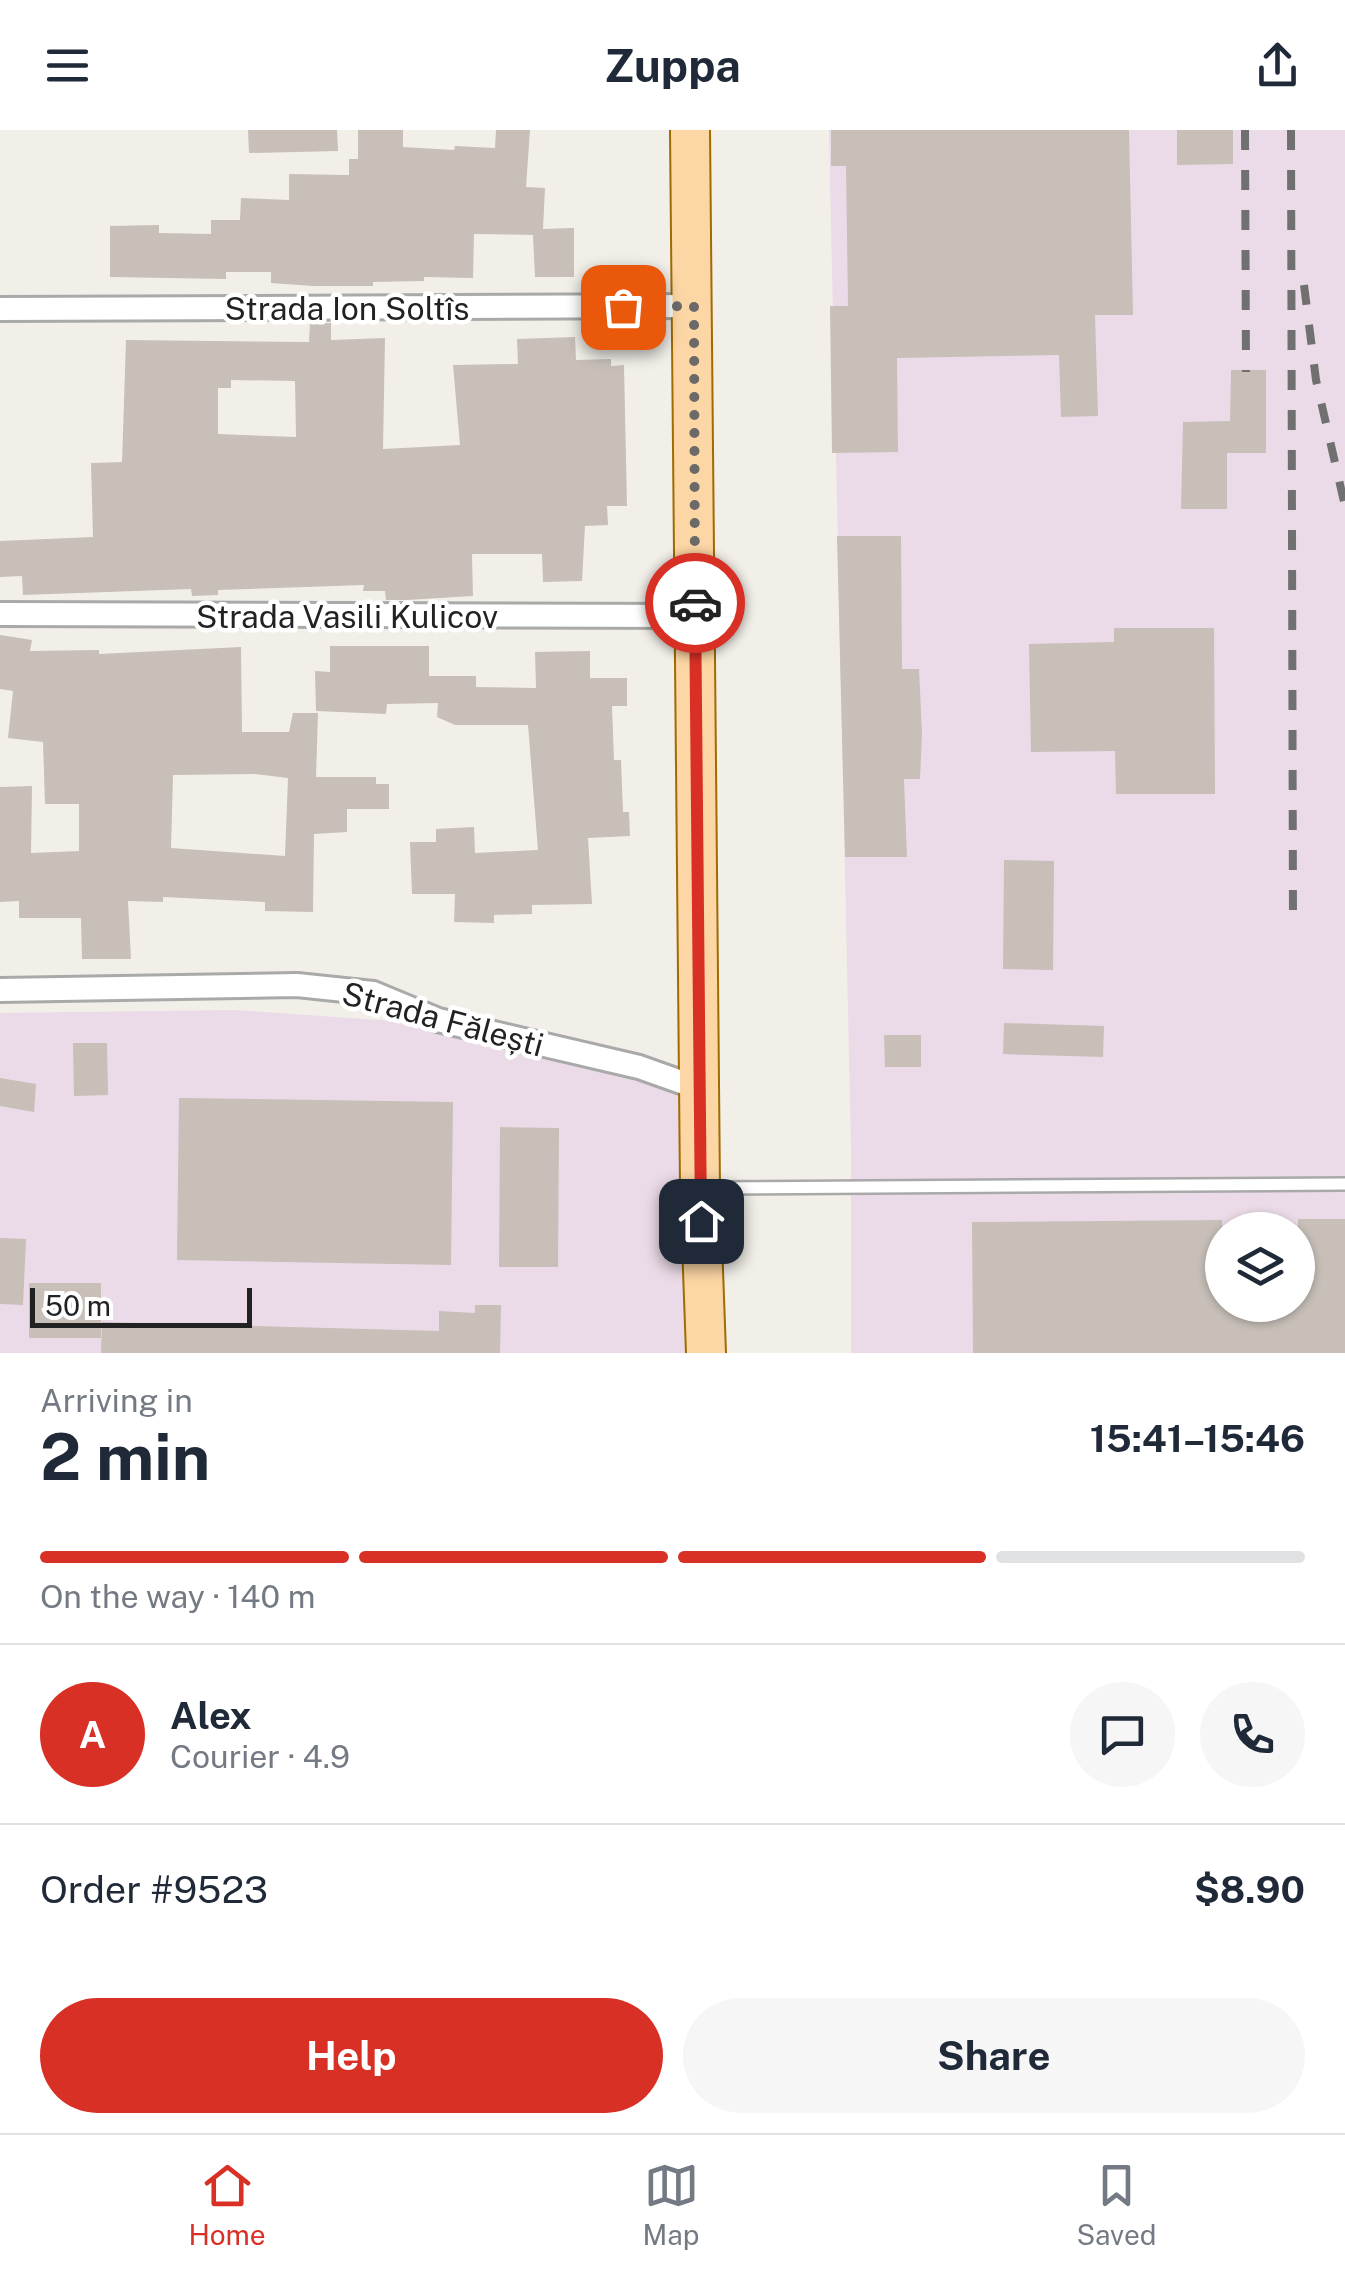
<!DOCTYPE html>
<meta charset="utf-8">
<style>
:root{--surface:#fff;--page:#f6f6f7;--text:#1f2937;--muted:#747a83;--line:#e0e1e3;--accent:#d93025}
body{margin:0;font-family:"Public Sans",sans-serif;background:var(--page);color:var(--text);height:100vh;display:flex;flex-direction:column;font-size:38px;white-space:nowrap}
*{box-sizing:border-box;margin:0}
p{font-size:32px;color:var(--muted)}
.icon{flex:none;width:55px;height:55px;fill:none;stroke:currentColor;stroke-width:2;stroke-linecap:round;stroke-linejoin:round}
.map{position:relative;height:1223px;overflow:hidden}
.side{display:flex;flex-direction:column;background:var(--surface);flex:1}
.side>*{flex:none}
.fabs{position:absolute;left:1205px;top:1082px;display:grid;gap:20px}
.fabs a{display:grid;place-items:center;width:110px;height:110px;border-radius:50%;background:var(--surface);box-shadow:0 2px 8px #0004;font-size:50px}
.scale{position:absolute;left:30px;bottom:25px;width:222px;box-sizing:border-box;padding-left:10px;border:5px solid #222;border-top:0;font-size:28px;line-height:35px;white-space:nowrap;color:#222;-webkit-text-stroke:8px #fff;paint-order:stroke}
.pin{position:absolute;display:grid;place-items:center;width:85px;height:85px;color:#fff;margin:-42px;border-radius:20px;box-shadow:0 5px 15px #0006}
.courier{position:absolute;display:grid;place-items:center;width:100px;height:100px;margin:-50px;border:8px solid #d93025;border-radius:50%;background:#fff;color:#222;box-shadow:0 2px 12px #0007}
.head em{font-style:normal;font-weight:700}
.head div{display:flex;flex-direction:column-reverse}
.head{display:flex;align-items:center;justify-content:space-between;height:170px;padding:0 40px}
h1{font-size:65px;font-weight:700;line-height:75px}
.bar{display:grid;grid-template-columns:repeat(4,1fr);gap:15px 10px;align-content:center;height:120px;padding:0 40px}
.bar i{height:12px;border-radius:8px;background:var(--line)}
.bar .on{background:var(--accent)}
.bar p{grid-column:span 4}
.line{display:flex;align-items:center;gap:25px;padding:0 40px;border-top:2px solid var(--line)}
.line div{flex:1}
.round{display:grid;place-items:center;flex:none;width:105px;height:105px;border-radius:52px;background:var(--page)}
.action{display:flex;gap:20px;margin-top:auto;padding:20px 40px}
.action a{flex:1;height:115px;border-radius:60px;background:var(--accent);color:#fff;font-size:40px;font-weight:700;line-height:115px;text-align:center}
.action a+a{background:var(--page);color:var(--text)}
header{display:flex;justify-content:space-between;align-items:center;height:130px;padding:0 40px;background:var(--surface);font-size:45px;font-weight:700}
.menu{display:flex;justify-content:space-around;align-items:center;height:140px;border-top:2px solid var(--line);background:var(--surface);font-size:28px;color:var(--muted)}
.menu a{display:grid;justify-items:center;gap:5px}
.menu .on{color:var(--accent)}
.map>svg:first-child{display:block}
.industrial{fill:#ebdbe8;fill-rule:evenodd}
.building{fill:#c7bfb8;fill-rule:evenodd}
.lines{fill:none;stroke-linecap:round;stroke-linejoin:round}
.service-casing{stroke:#a9a9a9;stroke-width:16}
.minor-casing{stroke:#a9a9a9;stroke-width:28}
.primary-casing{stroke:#a06b00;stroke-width:42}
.service{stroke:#fff;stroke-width:11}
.minor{stroke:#fff;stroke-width:22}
.primary{stroke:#fcd6a4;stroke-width:38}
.rail{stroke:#707070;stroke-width:8;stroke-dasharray:20 20;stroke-linecap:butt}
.done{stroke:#6b6a68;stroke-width:10;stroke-dasharray:0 18}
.route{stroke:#d93025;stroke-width:12}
.labels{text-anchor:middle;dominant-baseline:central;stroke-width:9;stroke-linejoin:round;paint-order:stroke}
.street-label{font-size:32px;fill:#222;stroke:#fff}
</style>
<header><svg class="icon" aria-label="menu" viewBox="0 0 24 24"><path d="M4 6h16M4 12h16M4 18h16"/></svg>Zuppa<svg class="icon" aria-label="share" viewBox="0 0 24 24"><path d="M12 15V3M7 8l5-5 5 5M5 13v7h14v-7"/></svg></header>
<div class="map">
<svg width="1345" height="1223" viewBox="0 0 1345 1223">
<rect width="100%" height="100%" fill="#f2efe9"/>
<path class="industrial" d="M 829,0 L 1345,0 L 1345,1223 L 851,1223 L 851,1020 ZM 1222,1100 L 1298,1100 L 1298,1175 L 1222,1175 Z
M 235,880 L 393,891 L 701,959 L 708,1223 L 0,1223 L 0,883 Z"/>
<path class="building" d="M 248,0 L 337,0 L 338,21 L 249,23 Z
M 358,0 L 403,0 L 403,17 L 454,20 L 455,16 L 495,18 L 496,0 L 530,0 L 526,57 L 545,58 L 543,99 L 574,98 L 574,147 L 535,147 L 533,105 L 474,104 L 473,148 L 424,147 L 424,151 L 373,152 L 373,156 L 313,156 L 271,153 L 271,142 L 226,142 L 226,149 L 110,147 L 110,96 L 159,95 L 159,103 L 211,104 L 211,90 L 240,90 L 241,68 L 289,70 L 289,44 L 349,45 L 349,29 L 358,29 Z
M 831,0 L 1129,0 L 1133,185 L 1095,185 L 1098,286 L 1061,287 L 1059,225 L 897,228 L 898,322 L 832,323 L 830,176 L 848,176 L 846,36 L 831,36 Z
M 1177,0 L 1233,0 L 1233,34 L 1177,35 Z
M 310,193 L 331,193 L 331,210 L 385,208 L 383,319 L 460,315 L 453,235 L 518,234 L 517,209 L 575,207 L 576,230 L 611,229 L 611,236 L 624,235 L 627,376 L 607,376 L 608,395 L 585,396 L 582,451 L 543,452 L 542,424 L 472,424 L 473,466 L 407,470 L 386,470 L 385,461 L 363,461 L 364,455 L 218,460 L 218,465 L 192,466 L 191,459 L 23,465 L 22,446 L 0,447 L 0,411 L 93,407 L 91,333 L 122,332 L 126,210 L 309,212 ZM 231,250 L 295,251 L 296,307 L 218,304 L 218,258 L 231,258 Z
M 1231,240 L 1266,240 L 1266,323 L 1227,323 L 1227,379 L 1181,379 L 1183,292 L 1230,291 Z
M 837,406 L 901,406 L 902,539 L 919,539 L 922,604 L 920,649 L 904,649 L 907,727 L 845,727 Z
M 1114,498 L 1214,498 L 1215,664 L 1116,664 L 1115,621 L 1031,622 L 1029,514 L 1114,512 Z
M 0,505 L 32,510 L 30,521 L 99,520 L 99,524 L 241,517 L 242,602 L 289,602 L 293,583 L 318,583 L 316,647 L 376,647 L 376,654 L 389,654 L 389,679 L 347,679 L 347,702 L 314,704 L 313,782 L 265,781 L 265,772 L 163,767 L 163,772 L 128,771 L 131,829 L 82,829 L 81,788 L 19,788 L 19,771 L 0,772 L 0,657 L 32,656 L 31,723 L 79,721 L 79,674 L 45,674 L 43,612 L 8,608 L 13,561 L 0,559 ZM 255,644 L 288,648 L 285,726 L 171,718 L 173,645 Z
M 330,516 L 429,516 L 429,546 L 476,546 L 476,557 L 536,558 L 535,522 L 590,521 L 590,548 L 627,548 L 627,576 L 612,576 L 614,630 L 621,630 L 623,682 L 629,682 L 630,706 L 588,708 L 592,774 L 532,775 L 532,784 L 494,785 L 494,793 L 454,792 L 455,764 L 412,764 L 410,712 L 436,712 L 436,699 L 474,697 L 475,723 L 538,720 L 528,595 L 455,595 L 437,587 L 438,573 L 387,574 L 386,584 L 316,581 L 315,541 L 330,542 Z
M 1004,730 L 1054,731 L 1053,840 L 1003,839 Z
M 1004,893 L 1104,896 L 1103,927 L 1003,924 Z
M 884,905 L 921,905 L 921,937 L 885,937 Z
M 73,913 L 107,913 L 108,965 L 74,966 Z
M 0,948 L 36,954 L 34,982 L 0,976 Z
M 179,968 L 453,972 L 451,1135 L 177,1130 Z
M 500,997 L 559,998 L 558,1137 L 499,1137 Z
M 1298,1089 L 1345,1089 L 1345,1223 L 973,1223 L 972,1092 L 1222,1090 L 1222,1175 L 1298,1175 Z
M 0,1108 L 26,1109 L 23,1175 L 0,1174 Z
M 29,1153 L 101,1153 L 101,1208 L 29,1208 Z
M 475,1175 L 501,1175 L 500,1223 L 101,1223 L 102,1192 L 439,1201 L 439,1181 L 475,1183 Z"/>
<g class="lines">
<g class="service-casing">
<path id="service" d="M 704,1058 L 1345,1054"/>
</g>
<g class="minor-casing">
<path id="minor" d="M 0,179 L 694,176
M 0,484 L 695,486
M 0,860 L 297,855 L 373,863 L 438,890 L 639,937 L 701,959"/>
</g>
<g class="primary-casing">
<path id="primary" d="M 690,0 L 700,1058 L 706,1223"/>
</g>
<use href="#service" class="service"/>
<use href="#minor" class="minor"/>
<use href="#primary" class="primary"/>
<path class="rail" d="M 1245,0 L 1246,242
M 1291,0 L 1293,796
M 1304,155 L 1316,250 L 1345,376"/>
</g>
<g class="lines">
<path class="done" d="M 623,177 L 694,176 L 695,473"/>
<path class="route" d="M 695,473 L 701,1091"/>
</g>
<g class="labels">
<g class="street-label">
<text x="347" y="178">Strada Ion Soltîs</text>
<text x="347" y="486">Strada Vasili Kulicov</text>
<text transform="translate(443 889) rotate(15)">Strada Fălești</text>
</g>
</g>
</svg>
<div class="fabs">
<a><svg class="icon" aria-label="layers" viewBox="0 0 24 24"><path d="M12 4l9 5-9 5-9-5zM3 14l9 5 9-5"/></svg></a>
</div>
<div class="scale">50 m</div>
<div class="pin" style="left:623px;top:177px;background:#ea580c"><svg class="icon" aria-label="bag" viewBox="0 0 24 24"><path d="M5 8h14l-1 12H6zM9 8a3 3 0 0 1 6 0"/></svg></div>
<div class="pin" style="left:701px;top:1091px;background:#1f2937"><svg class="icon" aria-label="home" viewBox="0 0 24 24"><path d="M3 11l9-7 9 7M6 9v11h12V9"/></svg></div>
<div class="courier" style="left:695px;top:473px"><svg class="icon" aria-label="car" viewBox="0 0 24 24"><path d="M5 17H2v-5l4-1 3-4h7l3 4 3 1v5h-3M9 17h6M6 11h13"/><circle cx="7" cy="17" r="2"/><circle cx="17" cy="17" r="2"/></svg></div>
</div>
<section class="side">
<div class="head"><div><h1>2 min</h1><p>Arriving in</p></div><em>15:41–15:46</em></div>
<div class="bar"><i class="on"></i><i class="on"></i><i class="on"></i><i></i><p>On the way · 140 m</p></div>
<div class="line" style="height:180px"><b class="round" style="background:var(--accent);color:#fff">A</b><div><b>Alex</b><p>Courier · 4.9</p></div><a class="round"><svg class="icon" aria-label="chat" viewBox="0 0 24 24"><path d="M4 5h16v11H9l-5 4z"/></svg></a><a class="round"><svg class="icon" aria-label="phone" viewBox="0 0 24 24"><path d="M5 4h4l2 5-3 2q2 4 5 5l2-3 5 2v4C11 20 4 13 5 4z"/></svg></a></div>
<div class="line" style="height:130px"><div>Order #9523</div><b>$8.90</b></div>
<div class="action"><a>Help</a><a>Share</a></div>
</section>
<nav class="menu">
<a class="on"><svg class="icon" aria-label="home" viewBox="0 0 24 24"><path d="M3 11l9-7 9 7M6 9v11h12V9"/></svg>Home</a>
<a><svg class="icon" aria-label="map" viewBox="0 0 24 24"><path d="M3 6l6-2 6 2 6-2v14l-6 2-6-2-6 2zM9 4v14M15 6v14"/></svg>Map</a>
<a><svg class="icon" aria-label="saved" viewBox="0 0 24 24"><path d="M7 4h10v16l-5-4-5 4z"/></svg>Saved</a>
</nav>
